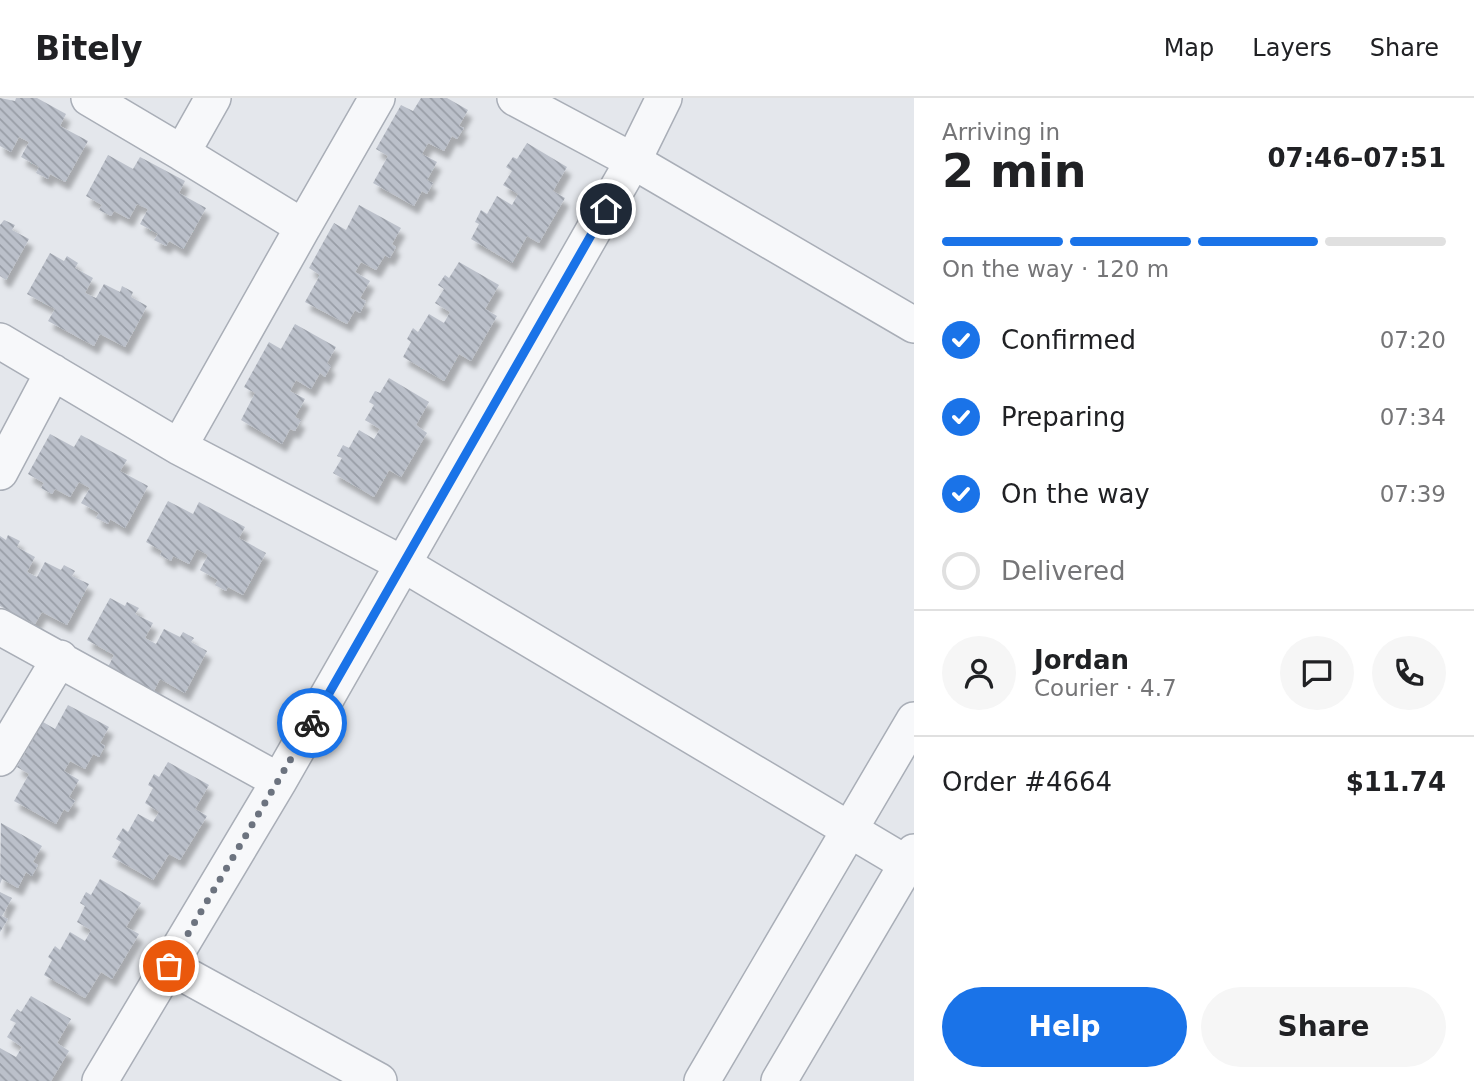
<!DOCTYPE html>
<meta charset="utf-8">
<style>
:root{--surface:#fff;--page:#f6f6f6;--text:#202124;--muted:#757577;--line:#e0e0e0;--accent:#1a73e8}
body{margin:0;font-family:"DejaVu Sans",sans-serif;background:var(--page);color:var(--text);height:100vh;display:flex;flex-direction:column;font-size:26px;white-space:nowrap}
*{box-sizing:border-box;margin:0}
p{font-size:23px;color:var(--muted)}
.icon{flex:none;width:38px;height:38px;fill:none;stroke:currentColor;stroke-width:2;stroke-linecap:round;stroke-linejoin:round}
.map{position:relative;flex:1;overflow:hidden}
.details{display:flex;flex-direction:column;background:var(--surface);width:560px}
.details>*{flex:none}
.pin{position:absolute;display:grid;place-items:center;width:60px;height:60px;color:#fff;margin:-30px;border:4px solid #fff;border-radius:50%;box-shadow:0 2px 7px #0007}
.courier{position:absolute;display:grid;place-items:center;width:70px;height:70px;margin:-35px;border:5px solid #1a73e8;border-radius:50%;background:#fff;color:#222;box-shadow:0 2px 9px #0007}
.overview em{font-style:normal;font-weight:600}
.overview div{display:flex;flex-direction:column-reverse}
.overview{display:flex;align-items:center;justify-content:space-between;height:119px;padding:0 28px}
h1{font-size:46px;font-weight:600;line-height:52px}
.bar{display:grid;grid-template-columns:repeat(4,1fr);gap:10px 7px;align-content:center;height:84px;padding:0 28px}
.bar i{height:9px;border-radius:5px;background:var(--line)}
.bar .current{background:var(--accent)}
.bar p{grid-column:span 4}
.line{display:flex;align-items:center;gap:18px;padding:0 28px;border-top:2px solid var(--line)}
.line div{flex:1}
.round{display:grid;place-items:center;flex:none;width:74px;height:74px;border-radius:37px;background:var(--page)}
ol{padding:0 28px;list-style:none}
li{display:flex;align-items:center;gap:21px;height:77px}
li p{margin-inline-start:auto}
li .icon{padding:7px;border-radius:50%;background:var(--accent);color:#fff;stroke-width:4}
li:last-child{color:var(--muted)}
li i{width:38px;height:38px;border:4px solid var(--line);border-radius:50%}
.action{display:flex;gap:14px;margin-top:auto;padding:14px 28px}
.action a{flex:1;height:80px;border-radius:42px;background:var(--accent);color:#fff;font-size:28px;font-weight:600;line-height:80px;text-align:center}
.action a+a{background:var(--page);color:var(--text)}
header{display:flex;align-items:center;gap:42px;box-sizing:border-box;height:98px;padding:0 35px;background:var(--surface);border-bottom:2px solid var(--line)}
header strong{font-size:33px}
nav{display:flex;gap:38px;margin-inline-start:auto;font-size:24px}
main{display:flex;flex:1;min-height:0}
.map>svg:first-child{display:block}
.building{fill:url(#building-back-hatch);filter:url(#shadow)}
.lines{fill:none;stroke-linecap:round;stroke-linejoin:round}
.street-casing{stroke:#a9aeb7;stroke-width:38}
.street{stroke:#f7f8fa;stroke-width:35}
.done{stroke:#6c737f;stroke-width:7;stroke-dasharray:0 12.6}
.route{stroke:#1a73e8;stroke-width:9}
</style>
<header>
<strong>Bitely</strong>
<nav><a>Map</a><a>Layers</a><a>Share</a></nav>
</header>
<main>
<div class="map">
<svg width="914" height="983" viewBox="0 0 914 983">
<defs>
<pattern id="building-back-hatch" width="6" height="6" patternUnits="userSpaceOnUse" patternTransform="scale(1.75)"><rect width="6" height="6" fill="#bbc0ca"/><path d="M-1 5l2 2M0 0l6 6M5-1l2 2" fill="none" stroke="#989da6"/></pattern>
<filter id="shadow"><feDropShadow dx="4.5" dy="8" stdDeviation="2" flood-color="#0004"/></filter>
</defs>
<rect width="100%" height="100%" fill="#e4e7ec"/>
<path class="building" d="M 0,0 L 15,3 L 16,0 L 37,0 L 66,16 L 60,28 L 88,43 L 65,84 L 50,76 L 48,81 L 36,75 L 39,69 L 21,59 L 29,44 L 19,39 L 11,54 L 0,48 Z
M 421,0 L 447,0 L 468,12 L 459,28 L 464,30 L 457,41 L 452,38 L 444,53 L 428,45 L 422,56 L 437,64 L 427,82 L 433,85 L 427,96 L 422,93 L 414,108 L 373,85 L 388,58 L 376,51 L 401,7 L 413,13 Z
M 527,45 L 567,69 L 553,93 L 565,100 L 539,145 L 527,138 L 512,165 L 471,141 L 479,126 L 475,124 L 481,112 L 487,116 L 497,98 L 512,107 L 518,96 L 503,87 L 512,73 L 506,69 L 513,59 L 517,61 Z
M 108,57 L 133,71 L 140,59 L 185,83 L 179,95 L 206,110 L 183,151 L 169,143 L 166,148 L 154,142 L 158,136 L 140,126 L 148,111 L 137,106 L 129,121 L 114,113 L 111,118 L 99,112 L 102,107 L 86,98 Z
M 359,107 L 401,130 L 392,146 L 396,149 L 390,160 L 385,157 L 376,172 L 361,164 L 355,174 L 370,183 L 360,200 L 366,203 L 360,215 L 355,212 L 347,226 L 305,204 L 320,177 L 309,170 L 334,125 L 346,132 Z
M 4,122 L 15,127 L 12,132 L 29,141 L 6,182 L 0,178 L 0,127 Z
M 50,155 L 64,163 L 67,158 L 78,165 L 75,170 L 93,180 L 85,195 L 96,200 L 104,186 L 120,194 L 122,188 L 133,194 L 131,199 L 147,208 L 125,249 L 100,236 L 94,248 L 48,223 L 55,211 L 27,196 Z
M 459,164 L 499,187 L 485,211 L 497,218 L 471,263 L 459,256 L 444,283 L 403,259 L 411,244 L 407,241 L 413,230 L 418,234 L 429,216 L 444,225 L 450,214 L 435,205 L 444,191 L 438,187 L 445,177 L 449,180 Z
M 295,226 L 336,249 L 327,265 L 331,268 L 325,279 L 320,275 L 311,291 L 296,282 L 290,293 L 305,301 L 295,319 L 301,322 L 295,333 L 290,331 L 282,346 L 241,322 L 255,295 L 244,289 L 269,244 L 281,251 Z
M 389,280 L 429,304 L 416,327 L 427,335 L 401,379 L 389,372 L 374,399 L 333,375 L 342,360 L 337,358 L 343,347 L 349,350 L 359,332 L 374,341 L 380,331 L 365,322 L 374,307 L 369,304 L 375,293 L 380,295 Z
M 50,336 L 74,349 L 81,337 L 127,362 L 120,373 L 148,388 L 125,430 L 110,421 L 108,426 L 96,420 L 99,415 L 81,405 L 90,390 L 79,384 L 70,399 L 55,391 L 52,396 L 41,390 L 44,385 L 28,376 Z
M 168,403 L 193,416 L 199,404 L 245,429 L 239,440 L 266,455 L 243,497 L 228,489 L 226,493 L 215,487 L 218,482 L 200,472 L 208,457 L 197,451 L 189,466 L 173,458 L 171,463 L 160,457 L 162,453 L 146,444 Z
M 8,437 L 20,443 L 17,449 L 35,459 L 27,474 L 37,479 L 45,464 L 61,472 L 64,467 L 75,473 L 72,478 L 89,486 L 67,527 L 42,514 L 35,526 L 0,508 L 0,438 L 6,442 Z
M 110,500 L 125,508 L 127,504 L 139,510 L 135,516 L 153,525 L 145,540 L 156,546 L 164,531 L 180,539 L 183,534 L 194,540 L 191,544 L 207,553 L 185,595 L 160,581 L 154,593 L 108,569 L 114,557 L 87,542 Z
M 68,607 L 109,629 L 100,645 L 105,648 L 99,659 L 93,656 L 85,671 L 70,663 L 64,673 L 79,682 L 69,699 L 75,703 L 68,714 L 64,711 L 56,726 L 14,703 L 29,676 L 17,669 L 43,624 L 55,631 Z
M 168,664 L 209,687 L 195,711 L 207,718 L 180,762 L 169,756 L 153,782 L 112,759 L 121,744 L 116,741 L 123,730 L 128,734 L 138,716 L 153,724 L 159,714 L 145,705 L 153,690 L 148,687 L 154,676 L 159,679 Z
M 1,725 L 42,748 L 33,764 L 38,767 L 32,778 L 26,774 L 18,790 L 2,781 L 0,786 Z
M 100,781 L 141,805 L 126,829 L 139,836 L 112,881 L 101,874 L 85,900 L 44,877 L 52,862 L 48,859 L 55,848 L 60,852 L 70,834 L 85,843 L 91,832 L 77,824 L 85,808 L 80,805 L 86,794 L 91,797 Z
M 0,794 L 12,800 L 2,818 L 8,821 L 0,834 Z
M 31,898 L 71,921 L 57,945 L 69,953 L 51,983 L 0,983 L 0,950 L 16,959 L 22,949 L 7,939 L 16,925 L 10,922 L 17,911 L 21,914 Z"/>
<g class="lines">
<g class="street-casing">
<path id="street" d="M 89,0 L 182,55 L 213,0
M 515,0 L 633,63 L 914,227
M 303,129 L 377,0
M 0,243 L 179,349 L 403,466 L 914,770
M 179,349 L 303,129 L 182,55
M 0,374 L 53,274
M 0,529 L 279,683
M 0,660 L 60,560
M 169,868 L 379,983
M 100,983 L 279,683 L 633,63 L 664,0
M 702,983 L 914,622
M 779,983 L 914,754"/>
</g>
<use href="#street" class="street"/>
</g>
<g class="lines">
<path class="done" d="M 169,868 L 312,625"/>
<path class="route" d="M 312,625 L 606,111"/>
</g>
</svg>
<div class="pin" style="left:169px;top:868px;background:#ea580c"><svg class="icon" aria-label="bag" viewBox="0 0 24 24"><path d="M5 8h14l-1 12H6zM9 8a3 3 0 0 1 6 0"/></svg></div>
<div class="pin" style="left:606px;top:111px;background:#1f2937"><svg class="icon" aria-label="home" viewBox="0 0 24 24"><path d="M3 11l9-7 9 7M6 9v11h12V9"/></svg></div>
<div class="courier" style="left:312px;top:625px"><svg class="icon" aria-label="bike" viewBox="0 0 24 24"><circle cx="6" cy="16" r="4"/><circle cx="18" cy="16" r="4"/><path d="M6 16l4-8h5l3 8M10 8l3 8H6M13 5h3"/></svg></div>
</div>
<section class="details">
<div class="overview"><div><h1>2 min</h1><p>Arriving in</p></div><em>07:46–07:51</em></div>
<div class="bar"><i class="current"></i><i class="current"></i><i class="current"></i><i></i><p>On the way · 120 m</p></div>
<ol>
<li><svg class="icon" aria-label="check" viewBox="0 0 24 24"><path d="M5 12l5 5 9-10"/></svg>Confirmed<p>07:20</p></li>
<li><svg class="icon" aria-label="check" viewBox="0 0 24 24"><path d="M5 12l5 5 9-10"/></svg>Preparing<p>07:34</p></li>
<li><svg class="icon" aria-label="check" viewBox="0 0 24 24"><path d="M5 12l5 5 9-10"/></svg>On the way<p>07:39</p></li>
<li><i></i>Delivered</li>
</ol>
<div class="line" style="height:126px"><a class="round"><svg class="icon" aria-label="person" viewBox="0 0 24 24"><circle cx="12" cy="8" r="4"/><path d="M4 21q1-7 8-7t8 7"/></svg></a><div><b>Jordan</b><p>Courier · 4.7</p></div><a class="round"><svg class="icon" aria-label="chat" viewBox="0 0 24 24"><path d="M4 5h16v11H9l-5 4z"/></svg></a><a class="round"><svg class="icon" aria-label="phone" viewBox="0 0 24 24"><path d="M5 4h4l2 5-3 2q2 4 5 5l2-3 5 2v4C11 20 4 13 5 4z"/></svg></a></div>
<div class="line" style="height:91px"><div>Order #4664</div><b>$11.74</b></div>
<div class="action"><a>Help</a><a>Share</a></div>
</section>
</main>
